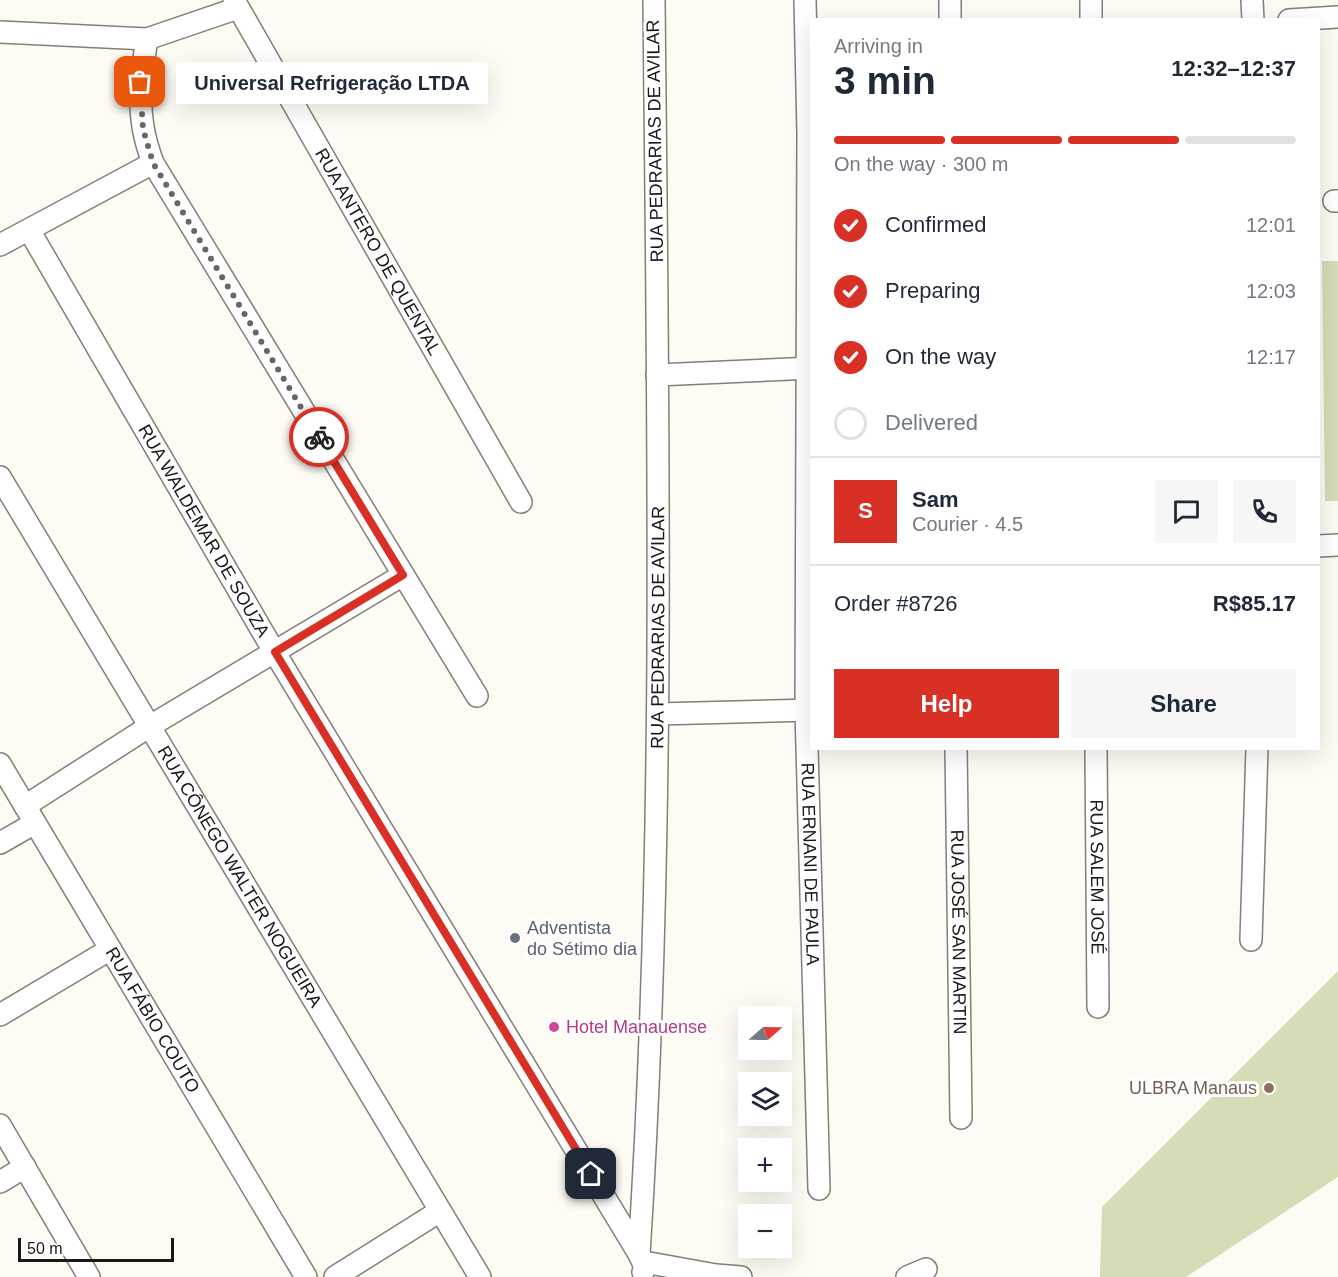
<!DOCTYPE html>
<meta charset="utf-8">
<style>
:root{--surface:#fff;--page:#f6f6f7;--text:#1f2937;--muted:#747a83;--line:#e0e1e3;--accent:#d93025}
body{margin:0;font-family:Helvetica,sans-serif;background:var(--page);color:var(--text);height:100vh;display:flex;flex-direction:column;font-size:22px;white-space:nowrap}
*{box-sizing:border-box;margin:0}
p{font-size:20px;color:var(--muted)}
.icon{flex:none;width:33px;height:33px;fill:none;stroke:currentColor;stroke-width:2;stroke-linecap:round;stroke-linejoin:round}
.map{position:relative;flex:1;overflow:hidden}
.panel{position:absolute;left:810px;top:18px;width:510px;height:732px;display:flex;flex-direction:column;background:var(--surface);border-radius:0px;box-shadow:0 6px 24px #0002}
.panel>*{flex:none}
.needle{width:39px;rotate:70deg}
.tools{position:absolute;left:738px;top:1006px;display:grid;gap:12px}
.tools a{display:grid;place-items:center;width:54px;height:54px;border-radius:0px;background:var(--surface);box-shadow:0 6px 24px #0002;font-size:30px}
.scale{position:absolute;left:18px;bottom:15px;width:156px;box-sizing:border-box;padding-left:6px;border:3px solid #191815;border-top:0;font-size:16px;line-height:21px;white-space:nowrap;color:#191815;-webkit-text-stroke:4px #fff;paint-order:stroke}
.pin{position:absolute;display:grid;place-items:center;width:51px;height:51px;color:#fff;margin:-26px;border-radius:12px;box-shadow:0 3px 9px #0006}
.courier{position:absolute;display:grid;place-items:center;width:60px;height:60px;margin:-30px;border:4px solid #d93025;border-radius:50%;background:#fff;color:#222;box-shadow:0 2px 8px #0007}
.bubble{position:absolute;height:42px;border-radius:0px;background:var(--surface);box-shadow:0 6px 24px #0002;font-size:20px;font-weight:700;line-height:42px;text-align:center}
.summary em{font-style:normal;font-weight:700}
.summary div{display:flex;flex-direction:column-reverse}
.summary{display:flex;align-items:center;justify-content:space-between;height:102px;padding:0 24px}
h1{font-size:39px;font-weight:700;line-height:45px}
.bar{display:grid;grid-template-columns:repeat(4,1fr);gap:9px 6px;align-content:center;height:72px;padding:0 24px}
.bar i{height:8px;border-radius:4px;background:var(--line)}
.bar .current{background:var(--accent)}
.bar p{grid-column:span 4}
.line{display:flex;align-items:center;gap:15px;padding:0 24px;border-top:2px solid var(--line)}
.line div{flex:1}
.round{display:grid;place-items:center;flex:none;width:63px;height:63px;border-radius:0px;background:var(--page)}
ol{padding:0 24px;list-style:none}
li{display:flex;align-items:center;gap:18px;height:66px}
li p{margin-inline-start:auto}
li .icon{padding:6px;border-radius:50%;background:var(--accent);color:#fff;stroke-width:4}
li:last-child{color:var(--muted)}
li i{width:33px;height:33px;border:3px solid var(--line);border-radius:50%}
.action{display:flex;gap:12px;margin-top:auto;padding:12px 24px}
.action a{flex:1;height:69px;border-radius:0px;background:var(--accent);color:#fff;font-size:24px;font-weight:700;line-height:69px;text-align:center}
.action a+a{background:var(--page);color:var(--text)}
.map>svg:first-child{display:block}
.green{fill:#d5dcb6}
.lines{fill:none;stroke-linecap:round;stroke-linejoin:round}
.street-casing{stroke:#837f77;stroke-width:24}
.street{stroke:#fff;stroke-width:21}
.done{stroke:#696763;stroke-width:6;stroke-dasharray:0 10.8}
.route{stroke:#d93025;stroke-width:8}
.worship-dot{fill:#6b7280;stroke:#fff;stroke-width:2}
.hotel-dot{fill:#d1479c;stroke:#fff;stroke-width:2}
.education-dot{fill:#8d6e63;stroke:#fff;stroke-width:2}
.labels{text-anchor:middle;dominant-baseline:central;stroke-width:6;stroke-linejoin:round;paint-order:stroke}
.street-label{font-size:18px;fill:#191815;stroke:#fff}
.worship-label{font-size:18px;fill:#5b616d;stroke:#fff;text-anchor:start}
.hotel-label{font-size:18px;fill:#b23c85;stroke:#fff;text-anchor:start}
.education-label{font-size:18px;fill:#785e54;stroke:#fff;text-anchor:end}
</style>
<div class="map">
<svg width="1338" height="1277" viewBox="0 0 1338 1277">
<rect width="100%" height="100%" fill="#fefaf4"/>
<path class="green" d="M 1322,261 L 1338,261 L 1338,501 L 1325,501 Z
M 1338,971 L 1338,1177 L 1186,1277 L 1100,1277 L 1102,1207 Z"/>
<g class="lines">
<g class="street-casing">
<g id="street">
<path id="s1" d="M 234,0 L 521,502"/>
<path id="s2" d="M 805,0 L 808,133 L 806,710 L 819,1189"/>
<path d="M 1091,0 L 1091,20"/>
<path d="M 1252,0 L 1253,20"/>
<path d="M 950,20 L 950,0"/>
<path d="M 1289,20 L 1338,17"/>
<path d="M 0,32 L 147,39 L 238,8"/>
<path d="M 147,39 C 142,69 138,97 143,127 C 145,139 149,152 153,163 L 477,696"/>
<path d="M 1334,201 L 1338,201"/>
<path id="s3" d="M 29,230 L 275,653 L 639,1254 L 645,1267 L 643,1272"/>
<path d="M 0,245 L 153,163"/>
<path d="M 657,375 L 812,368"/>
<path id="s4" d="M 0,477 L 480,1277"/>
<path d="M 1318,546 L 1338,545"/>
<path d="M 658,714 L 812,710"/>
<path id="s5" d="M 956,748 L 961,1118"/>
<path id="s6" d="M 1096,748 L 1098,1007"/>
<path id="s7" d="M 0,764 L 306,1277"/>
<path d="M 25,806 L 150,726 L 403,575"/>
<path d="M 0,843 L 35,823"/>
<path d="M 1251,940 L 1257,748"/>
<path d="M 0,1015 L 109,950"/>
<path d="M 0,1125 L 89,1277"/>
<path d="M 0,1182 L 25,1167"/>
<path id="s8" d="M 639,1254 C 666,837 658,418 654,0"/>
<path d="M 644,1262 L 716,1275 L 741,1277"/>
<path d="M 335,1277 L 440,1211"/>
<path d="M 907,1277 L 926,1269"/>
</g>
</g>
<use href="#street" class="street"/>
</g>
<g class="lines">
<path class="done" d="M 140,82 L 143,129 L 153,163 L 319,437"/>
<path class="route" d="M 319,437 L 403,575 L 275,652 L 591,1174"/>
</g>
<circle class="worship-dot" cx="515" cy="938" r="6"/>
<circle class="hotel-dot" cx="554" cy="1027" r="6"/>
<circle class="education-dot" cx="1269" cy="1088" r="6"/>
<g class="labels">
<g class="street-label">
<text transform="translate(655 141) rotate(-91)">RUA PEDRARIAS DE AVILAR</text>
<text stroke="none"><textPath href="#s1" startOffset="290">RUA ANTERO DE QUENTAL</textPath></text>
<text stroke="none"><textPath href="#s3" startOffset="348">RUA WALDEMAR DE SOUZA</textPath></text>
<text stroke="none"><textPath href="#s8" startOffset="627">RUA PEDRARIAS DE AVILAR</textPath></text>
<text stroke="none"><textPath href="#s2" startOffset="864">RUA ERNANI DE PAULA</textPath></text>
<text stroke="none"><textPath href="#s4" startOffset="466">RUA CÔNEGO WALTER NOGUEIRA</textPath></text>
<text stroke="none"><textPath href="#s6" startOffset="129">RUA SALEM JOSÉ</textPath></text>
<text stroke="none"><textPath href="#s5" startOffset="184">RUA JOSÉ SAN MARTIN</textPath></text>
<text stroke="none"><textPath href="#s7" startOffset="298">RUA FÁBIO COUTO</textPath></text>
</g>
<g class="worship-label">
<text x="527" y="928">Adventista<tspan x="527" dy="21">do Sétimo dia</tspan></text>
</g>
<g class="hotel-label">
<text x="566" y="1027">Hotel Manauense</text>
</g>
<g class="education-label">
<text x="1257" y="1088">ULBRA Manaus</text>
</g>
</g>
</svg>
<div class="tools">
<a><svg class="needle" viewBox="-14 -14 28 28"><path d="M0-13l5 13h-10z" fill="#e53935"/><path d="M0 13l5-13h-10z" fill="#747a83"/></svg></a>
<a><svg class="icon" aria-label="layers" viewBox="0 0 24 24"><path d="M12 4l9 5-9 5-9-5zM3 14l9 5 9-5"/></svg></a>
<a>+</a>
<a>−</a>
</div>
<div class="scale">50 m</div>
<div class="pin" style="left:140px;top:82px;background:#ea580c"><svg class="icon" aria-label="bag" viewBox="0 0 24 24"><path d="M5 8h14l-1 12H6zM9 8a3 3 0 0 1 6 0"/></svg></div>
<div class="pin" style="left:591px;top:1174px;background:#1f2937"><svg class="icon" aria-label="home" viewBox="0 0 24 24"><path d="M3 11l9-7 9 7M6 9v11h12V9"/></svg></div>
<div class="courier" style="left:319px;top:437px"><svg class="icon" aria-label="bike" viewBox="0 0 24 24"><circle cx="6" cy="16" r="4"/><circle cx="18" cy="16" r="4"/><path d="M6 16l4-8h5l3 8M10 8l3 8H6M13 5h3"/></svg></div>
<div class="bubble" style="left:176px;top:62px;width:312px">Universal Refrigeração LTDA</div>
<section class="panel">
<div class="summary"><div><h1>3 min</h1><p>Arriving in</p></div><em>12:32–12:37</em></div>
<div class="bar"><i class="current"></i><i class="current"></i><i class="current"></i><i></i><p>On the way · 300 m</p></div>
<ol>
<li><svg class="icon" aria-label="check" viewBox="0 0 24 24"><path d="M5 12l5 5 9-10"/></svg>Confirmed<p>12:01</p></li>
<li><svg class="icon" aria-label="check" viewBox="0 0 24 24"><path d="M5 12l5 5 9-10"/></svg>Preparing<p>12:03</p></li>
<li><svg class="icon" aria-label="check" viewBox="0 0 24 24"><path d="M5 12l5 5 9-10"/></svg>On the way<p>12:17</p></li>
<li><i></i>Delivered</li>
</ol>
<div class="line" style="height:108px"><b class="round" style="background:var(--accent);color:#fff">S</b><div><b>Sam</b><p>Courier · 4.5</p></div><a class="round"><svg class="icon" aria-label="chat" viewBox="0 0 24 24"><path d="M4 5h16v11H9l-5 4z"/></svg></a><a class="round"><svg class="icon" aria-label="phone" viewBox="0 0 24 24"><path d="M5 4h4l2 5-3 2q2 4 5 5l2-3 5 2v4C11 20 4 13 5 4z"/></svg></a></div>
<div class="line" style="height:78px"><div>Order #8726</div><b>R$85.17</b></div>
<div class="action"><a>Help</a><a>Share</a></div>
</section>
</div>
